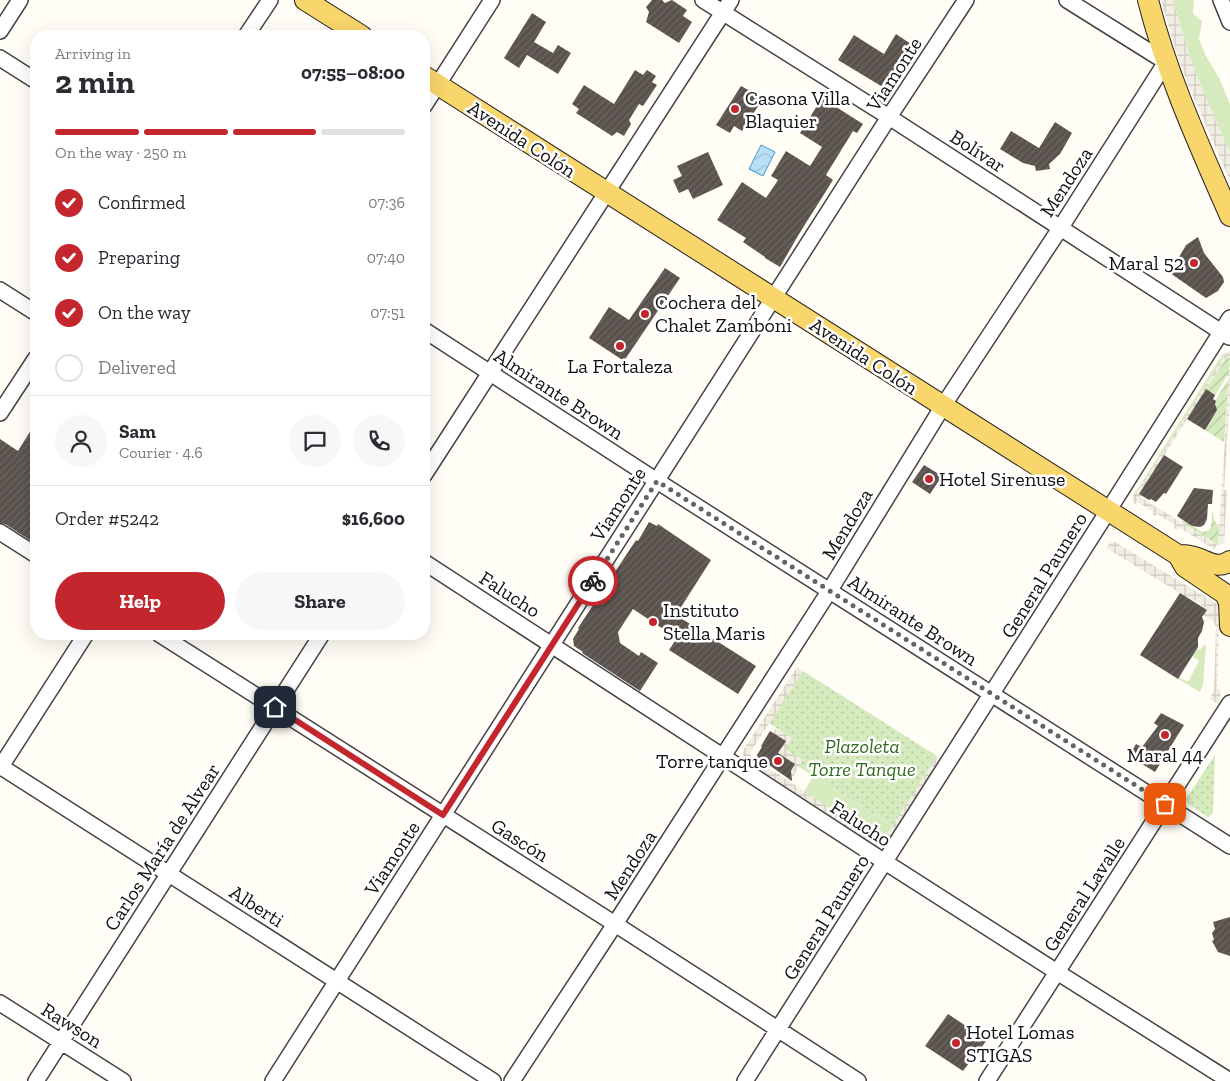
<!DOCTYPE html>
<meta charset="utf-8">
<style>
:root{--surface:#fff;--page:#f7f7f7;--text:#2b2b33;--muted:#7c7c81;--line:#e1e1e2;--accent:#c4262e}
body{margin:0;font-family:"Zilla Slab",serif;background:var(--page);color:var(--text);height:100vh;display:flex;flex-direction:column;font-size:19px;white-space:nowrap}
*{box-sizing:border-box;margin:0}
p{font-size:16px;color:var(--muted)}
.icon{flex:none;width:28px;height:28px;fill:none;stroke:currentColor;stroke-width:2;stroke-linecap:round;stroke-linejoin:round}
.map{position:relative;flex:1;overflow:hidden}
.details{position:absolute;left:30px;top:30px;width:400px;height:610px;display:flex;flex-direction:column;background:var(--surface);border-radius:20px;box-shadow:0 5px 20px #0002}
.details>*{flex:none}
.pin{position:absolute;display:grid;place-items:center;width:42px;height:42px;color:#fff;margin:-21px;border-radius:10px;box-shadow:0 2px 8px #0006}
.courier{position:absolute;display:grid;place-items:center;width:50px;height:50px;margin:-25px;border:4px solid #c4262e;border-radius:50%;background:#fff;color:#222;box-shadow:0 1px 6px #0007}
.headline em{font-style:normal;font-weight:700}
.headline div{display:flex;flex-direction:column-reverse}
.headline{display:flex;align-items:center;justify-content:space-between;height:85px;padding:0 25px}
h1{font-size:32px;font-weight:700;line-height:38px}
.bar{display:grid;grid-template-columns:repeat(4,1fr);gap:8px 5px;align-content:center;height:60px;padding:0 25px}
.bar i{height:6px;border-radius:4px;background:var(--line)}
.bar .current{background:var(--accent)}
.bar p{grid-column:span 4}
.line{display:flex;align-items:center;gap:12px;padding:0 25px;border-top:1px solid var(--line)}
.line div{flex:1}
.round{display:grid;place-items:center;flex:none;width:52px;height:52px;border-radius:26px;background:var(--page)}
ol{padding:0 25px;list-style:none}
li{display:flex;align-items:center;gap:15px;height:55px}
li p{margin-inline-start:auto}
li .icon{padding:5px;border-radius:50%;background:var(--accent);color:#fff;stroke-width:4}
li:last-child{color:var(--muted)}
li i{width:28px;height:28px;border:2px solid var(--line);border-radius:50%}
.action{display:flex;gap:10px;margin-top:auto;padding:10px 25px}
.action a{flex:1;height:58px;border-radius:30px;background:var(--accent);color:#fff;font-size:20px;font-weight:700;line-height:58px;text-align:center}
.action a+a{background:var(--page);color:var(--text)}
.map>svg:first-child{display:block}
.grass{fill:#d5ebbd}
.park{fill:url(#park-dots)}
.garden{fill:url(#garden-furrows)}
.plaza{fill:url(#plaza-grid)}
.water{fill:url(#water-waves);stroke:#3f96cf}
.building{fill:url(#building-hatch)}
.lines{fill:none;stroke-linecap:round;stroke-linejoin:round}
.minor-casing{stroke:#444;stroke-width:18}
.major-casing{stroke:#222;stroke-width:22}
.minor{stroke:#fff;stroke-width:15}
.major{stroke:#f9d66b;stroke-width:20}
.done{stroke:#646461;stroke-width:5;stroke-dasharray:0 9}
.route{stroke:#c4262e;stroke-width:6}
.poi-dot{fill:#c4262e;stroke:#fff;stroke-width:2}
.labels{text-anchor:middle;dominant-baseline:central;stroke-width:5;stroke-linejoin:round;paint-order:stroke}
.street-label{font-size:20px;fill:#111;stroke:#fff}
.poi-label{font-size:20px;fill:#111;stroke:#fff;text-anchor:start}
.park-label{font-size:20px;font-style:italic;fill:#2f6b1f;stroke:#fff}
</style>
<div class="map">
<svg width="1230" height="1081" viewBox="0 0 1230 1081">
<defs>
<pattern id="park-dots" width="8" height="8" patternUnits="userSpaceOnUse" patternTransform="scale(1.25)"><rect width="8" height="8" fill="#d5ebbd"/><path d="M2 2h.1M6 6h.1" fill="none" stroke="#b6c8a1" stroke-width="1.8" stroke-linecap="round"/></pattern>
<pattern id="garden-furrows" width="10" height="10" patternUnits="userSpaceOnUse" patternTransform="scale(1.25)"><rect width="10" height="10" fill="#d5ebbd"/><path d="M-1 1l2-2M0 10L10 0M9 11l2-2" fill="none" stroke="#b6c8a1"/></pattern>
<pattern id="plaza-grid" width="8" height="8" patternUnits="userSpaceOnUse" patternTransform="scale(1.25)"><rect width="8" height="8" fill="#f1ede2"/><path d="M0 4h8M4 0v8" fill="none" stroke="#cecac1"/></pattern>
<pattern id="water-waves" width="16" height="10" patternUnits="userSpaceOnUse" patternTransform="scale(1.25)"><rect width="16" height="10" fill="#b9e0f7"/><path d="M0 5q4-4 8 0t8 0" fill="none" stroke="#9ebfd3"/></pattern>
<pattern id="building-hatch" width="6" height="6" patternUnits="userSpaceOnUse" patternTransform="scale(1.25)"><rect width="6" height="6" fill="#5a524d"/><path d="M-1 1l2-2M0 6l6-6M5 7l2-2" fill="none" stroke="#6d6662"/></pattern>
</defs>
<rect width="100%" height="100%" fill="#fffdf5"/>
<path class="grass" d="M 1173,0 L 1194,0 L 1193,14 L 1202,21 L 1199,39 L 1206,56 L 1219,78 L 1230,104 L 1230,153 L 1198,79 L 1188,51 Z
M 1227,352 L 1136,494 L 1135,493 L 1222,355 Z
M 1204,645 L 1206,645 L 1203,684 L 1200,692 L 1178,679 L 1179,677 L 1188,682 L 1199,661 L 1192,656 L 1197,649 L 1200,650 Z
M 813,776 L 893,826 L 884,839 L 879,840 L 804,792 Z"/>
<path class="park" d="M 803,671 L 937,756 L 893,826 L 799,767 L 785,749 L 792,738 L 769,723 Z
M 1215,755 L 1213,811 L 1212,814 L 1208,817 L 1188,804 L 1186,799 Z"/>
<path class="garden" d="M 1227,357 L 1230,358 L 1229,376 L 1227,376 L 1213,399 L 1206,389 Z
M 1229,378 L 1224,442 L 1205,430 L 1216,402 L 1215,401 Z
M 1212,510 L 1215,522 L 1220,526 L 1218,545 L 1181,522 L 1183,520 L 1202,532 L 1208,531 L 1211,527 Z"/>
<path class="plaza" d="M 1161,0 L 1173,0 L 1188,51 L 1198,79 L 1230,153 L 1230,181 L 1188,84 L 1177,54 Z
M 1230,351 L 1230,358 L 1227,357 L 1225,359 L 1141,492 L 1142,498 L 1217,545 L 1214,549 L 1180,528 L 1178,530 L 1174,528 L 1175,525 L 1157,514 L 1155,516 L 1151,513 L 1152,511 L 1138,502 L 1136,504 L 1134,503 L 1132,497 L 1135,493 L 1136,494 L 1227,352 Z
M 1230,363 L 1230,399 L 1224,490 L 1227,490 L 1224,543 L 1218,545 Z
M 1115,542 L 1219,605 L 1222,610 L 1223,626 L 1219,628 L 1217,688 L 1221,690 L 1219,705 L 1210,699 L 1214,689 L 1216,627 L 1214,622 L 1203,615 L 1207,610 L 1200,603 L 1186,597 L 1106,548 L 1110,543 Z
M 797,667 L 803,671 L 750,753 L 751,757 L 766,766 L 767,766 L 768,768 L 777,774 L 778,772 L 781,773 L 779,775 L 787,780 L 795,764 L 778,753 L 773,733 L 776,728 L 792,738 L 785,749 L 803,760 L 790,782 L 879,840 L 884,839 L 937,756 L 943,759 L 887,845 L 882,847 L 875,845 L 748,763 L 744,759 L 743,753 L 744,749 Z"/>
<path class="water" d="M 761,145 L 775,152 L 763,176 L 749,169 Z"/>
<path class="building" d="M 652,0 L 662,0 L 665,3 L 672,0 L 687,10 L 683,16 L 692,22 L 679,43 L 646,22 L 649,12 L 646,7 Z
M 532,13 L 546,22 L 534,42 L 553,53 L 558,45 L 571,53 L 558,74 L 527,55 L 519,68 L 504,58 Z
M 896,34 L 914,46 L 886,89 L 838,60 L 854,35 L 884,54 Z
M 635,70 L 643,75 L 647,70 L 656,76 L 652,82 L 657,85 L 643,106 L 639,104 L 629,120 L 631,124 L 624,136 L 617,132 L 612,136 L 576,113 L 579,109 L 572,104 L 584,85 L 614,104 Z
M 741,86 L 752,92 L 753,91 L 755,91 L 764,97 L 742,131 L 734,126 L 730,133 L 716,125 Z
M 822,98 L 863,124 L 857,133 L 853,131 L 826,175 L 833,180 L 799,234 L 780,267 L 765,258 L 765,257 L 743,242 L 746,238 L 717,220 L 742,182 L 766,198 L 778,180 L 771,176 L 786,151 L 810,166 L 822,147 L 800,133 Z
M 1055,122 L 1072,133 L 1060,154 L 1049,164 L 1050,169 L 1036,171 L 1035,166 L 1023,163 L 1000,149 L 1011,131 L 1039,148 Z
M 708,152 L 723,185 L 693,199 L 688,189 L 679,193 L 673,180 L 682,176 L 677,166 Z
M 1198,237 L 1204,253 L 1223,277 L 1224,282 L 1218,291 L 1206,298 L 1170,273 L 1186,245 Z
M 665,268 L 680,278 L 624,361 L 589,338 L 609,307 L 629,320 Z
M 1206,389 L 1215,395 L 1213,399 L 1216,401 L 1215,404 L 1217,410 L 1205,430 L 1187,419 Z
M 36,422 L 36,544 L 5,524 L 0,523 L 0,439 L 18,451 Z
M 1164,455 L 1183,467 L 1166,494 L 1164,493 L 1156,502 L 1151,499 L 1149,500 L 1139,494 Z
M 924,465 L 942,476 L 930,494 L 912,482 Z
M 1194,488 L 1213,490 L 1212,504 L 1208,504 L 1207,519 L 1204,525 L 1200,527 L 1192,526 L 1177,516 Z
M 649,522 L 657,526 L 658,524 L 711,560 L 676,615 L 756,666 L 738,694 L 669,650 L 677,638 L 633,609 L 618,632 L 620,643 L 639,656 L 641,652 L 658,663 L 640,691 L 582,653 L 583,652 L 574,646 L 573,639 L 579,629 L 578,628 L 636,540 L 638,541 Z
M 1180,593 L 1207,610 L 1202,617 L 1204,622 L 1202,631 L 1198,638 L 1198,647 L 1178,679 L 1140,655 Z
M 1161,713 L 1184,725 L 1155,772 L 1129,756 L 1136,744 L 1142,747 L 1158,726 L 1154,723 Z
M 770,731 L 786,741 L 778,753 L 795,764 L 791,771 L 792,781 L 769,765 L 768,766 L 762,763 L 758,763 L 757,755 L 762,747 L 761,746 Z
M 1230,917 L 1230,956 L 1218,952 L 1212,941 L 1214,940 L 1212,933 L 1215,929 L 1213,922 Z
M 948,1014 L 987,1040 L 963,1071 L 925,1046 Z"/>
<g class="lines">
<g class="minor-casing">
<path id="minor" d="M 703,0 L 889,117 L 1229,337
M 1221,0 L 1230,22
M 0,31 L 20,0
M 246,36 L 270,0
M 0,58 L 36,81
M 424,106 L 492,0
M 0,290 L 36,313
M 424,330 L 657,481 L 1230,846
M 0,413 L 36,358
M 424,475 L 731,0
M 0,532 L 36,555
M 424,562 L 885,862 L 1057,972 L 1230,1081
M 159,634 L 615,924 L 858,1081
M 0,766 L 493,1081
M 0,768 L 86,634
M 0,1003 L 123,1081
M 36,1081 L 322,634
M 273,1081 L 889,117 L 966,0
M 512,1081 L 615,924 L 830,590 L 943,406 L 1061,227 L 1166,62 L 1067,0
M 745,1081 L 1108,511 L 1230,318
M 987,1081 L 1230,703"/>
</g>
<g class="major-casing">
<path id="major" d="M 305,0 L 362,36
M 1148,0 C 1167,75 1199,145 1230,216
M 424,76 L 1178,555 C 1182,555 1186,555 1190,556 C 1204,558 1216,571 1230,561
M 1178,555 L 1185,567 L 1225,594 L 1229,602 L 1230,626"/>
</g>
<use href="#minor" class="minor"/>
<use href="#major" class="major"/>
</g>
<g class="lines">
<path class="done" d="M 593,581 L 657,481 L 1165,804"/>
<path class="route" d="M 275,707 L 443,815 L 593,581"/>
</g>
<g class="poi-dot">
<circle cx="735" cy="109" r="5"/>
<circle cx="1194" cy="263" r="5"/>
<circle cx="645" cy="314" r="5"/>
<circle cx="620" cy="346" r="5"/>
<circle cx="929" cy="479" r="5"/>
<circle cx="653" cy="622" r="5"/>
<circle cx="1165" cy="735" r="5"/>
<circle cx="778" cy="761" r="5"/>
<circle cx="956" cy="1043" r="5"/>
</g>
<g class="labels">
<g class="street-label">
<text transform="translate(894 74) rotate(-57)">Viamonte</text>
<text transform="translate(522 139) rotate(33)">Avenida Colón</text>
<text transform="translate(978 151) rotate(33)">Bolívar</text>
<text transform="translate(1066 182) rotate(-57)">Mendoza</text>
<text transform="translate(864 356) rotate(33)">Avenida Colón</text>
<text transform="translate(559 394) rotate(33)">Almirante Brown</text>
<text transform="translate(618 504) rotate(-57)">Viamonte</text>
<text transform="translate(847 524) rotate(-59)">Mendoza</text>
<text transform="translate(1044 575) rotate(-58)">General Paunero</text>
<text transform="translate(510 594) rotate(33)">Falucho</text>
<text transform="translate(913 620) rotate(33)">Almirante Brown</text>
<text transform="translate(861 823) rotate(33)">Falucho</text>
<text transform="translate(520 840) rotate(32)">Gascón</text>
<text transform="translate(162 847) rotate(-57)">Carlos María de Alvear</text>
<text transform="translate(392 858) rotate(-57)">Viamonte</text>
<text transform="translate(630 865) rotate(-57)">Mendoza</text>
<text transform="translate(1084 894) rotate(-57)">General Lavalle</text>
<text transform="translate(257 906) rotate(33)">Alberti</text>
<text transform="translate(826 917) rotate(-58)">General Paunero</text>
<text transform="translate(72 1025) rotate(32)">Rawson</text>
</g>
<g class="poi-label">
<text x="745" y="98">Casona Villa<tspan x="745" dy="23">Blaquier</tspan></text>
<text x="1184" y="263" text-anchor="end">Maral 52</text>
<text x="655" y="302">Cochera del<tspan x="655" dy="23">Chalet Zamboni</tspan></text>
<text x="620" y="366" text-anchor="middle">La Fortaleza</text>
<text x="939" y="479">Hotel Sirenuse</text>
<text x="663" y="610">Instituto<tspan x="663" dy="23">Stella Maris</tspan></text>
<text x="1165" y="755" text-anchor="middle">Maral 44</text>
<text x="768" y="761" text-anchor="end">Torre tanque</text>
<text x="966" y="1032">Hotel Lomas<tspan x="966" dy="23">STIGAS</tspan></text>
</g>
<g class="park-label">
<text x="862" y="746">Plazoleta<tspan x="862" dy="23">Torre Tanque</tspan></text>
</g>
</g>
</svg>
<div class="pin" style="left:1165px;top:804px;background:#ea580c"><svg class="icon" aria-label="bag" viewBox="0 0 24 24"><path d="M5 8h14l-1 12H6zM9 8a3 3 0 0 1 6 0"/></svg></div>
<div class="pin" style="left:275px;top:707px;background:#1f2937"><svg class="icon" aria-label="home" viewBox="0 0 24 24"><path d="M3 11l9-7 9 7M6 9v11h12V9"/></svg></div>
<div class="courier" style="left:593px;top:581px"><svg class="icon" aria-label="bike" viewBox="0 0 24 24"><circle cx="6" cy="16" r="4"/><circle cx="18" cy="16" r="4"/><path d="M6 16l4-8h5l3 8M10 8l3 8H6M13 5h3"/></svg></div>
<section class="details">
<div class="headline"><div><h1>2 min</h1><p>Arriving in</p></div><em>07:55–08:00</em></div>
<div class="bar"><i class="current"></i><i class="current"></i><i class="current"></i><i></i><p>On the way · 250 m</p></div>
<ol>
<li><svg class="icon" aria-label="check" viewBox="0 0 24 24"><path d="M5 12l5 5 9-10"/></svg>Confirmed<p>07:36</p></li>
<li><svg class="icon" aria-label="check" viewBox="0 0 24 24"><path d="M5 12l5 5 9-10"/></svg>Preparing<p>07:40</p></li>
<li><svg class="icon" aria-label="check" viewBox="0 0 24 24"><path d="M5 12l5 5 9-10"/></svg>On the way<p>07:51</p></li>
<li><i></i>Delivered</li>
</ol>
<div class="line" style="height:90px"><a class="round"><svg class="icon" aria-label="person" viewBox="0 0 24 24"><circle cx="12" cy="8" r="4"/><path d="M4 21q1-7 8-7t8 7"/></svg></a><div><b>Sam</b><p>Courier · 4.6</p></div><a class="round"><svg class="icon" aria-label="chat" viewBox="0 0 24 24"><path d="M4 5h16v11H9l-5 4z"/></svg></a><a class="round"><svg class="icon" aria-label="phone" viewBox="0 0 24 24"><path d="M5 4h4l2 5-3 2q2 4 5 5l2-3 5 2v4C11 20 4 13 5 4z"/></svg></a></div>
<div class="line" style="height:65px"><div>Order #5242</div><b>$16,600</b></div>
<div class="action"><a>Help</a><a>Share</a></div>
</section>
</div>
